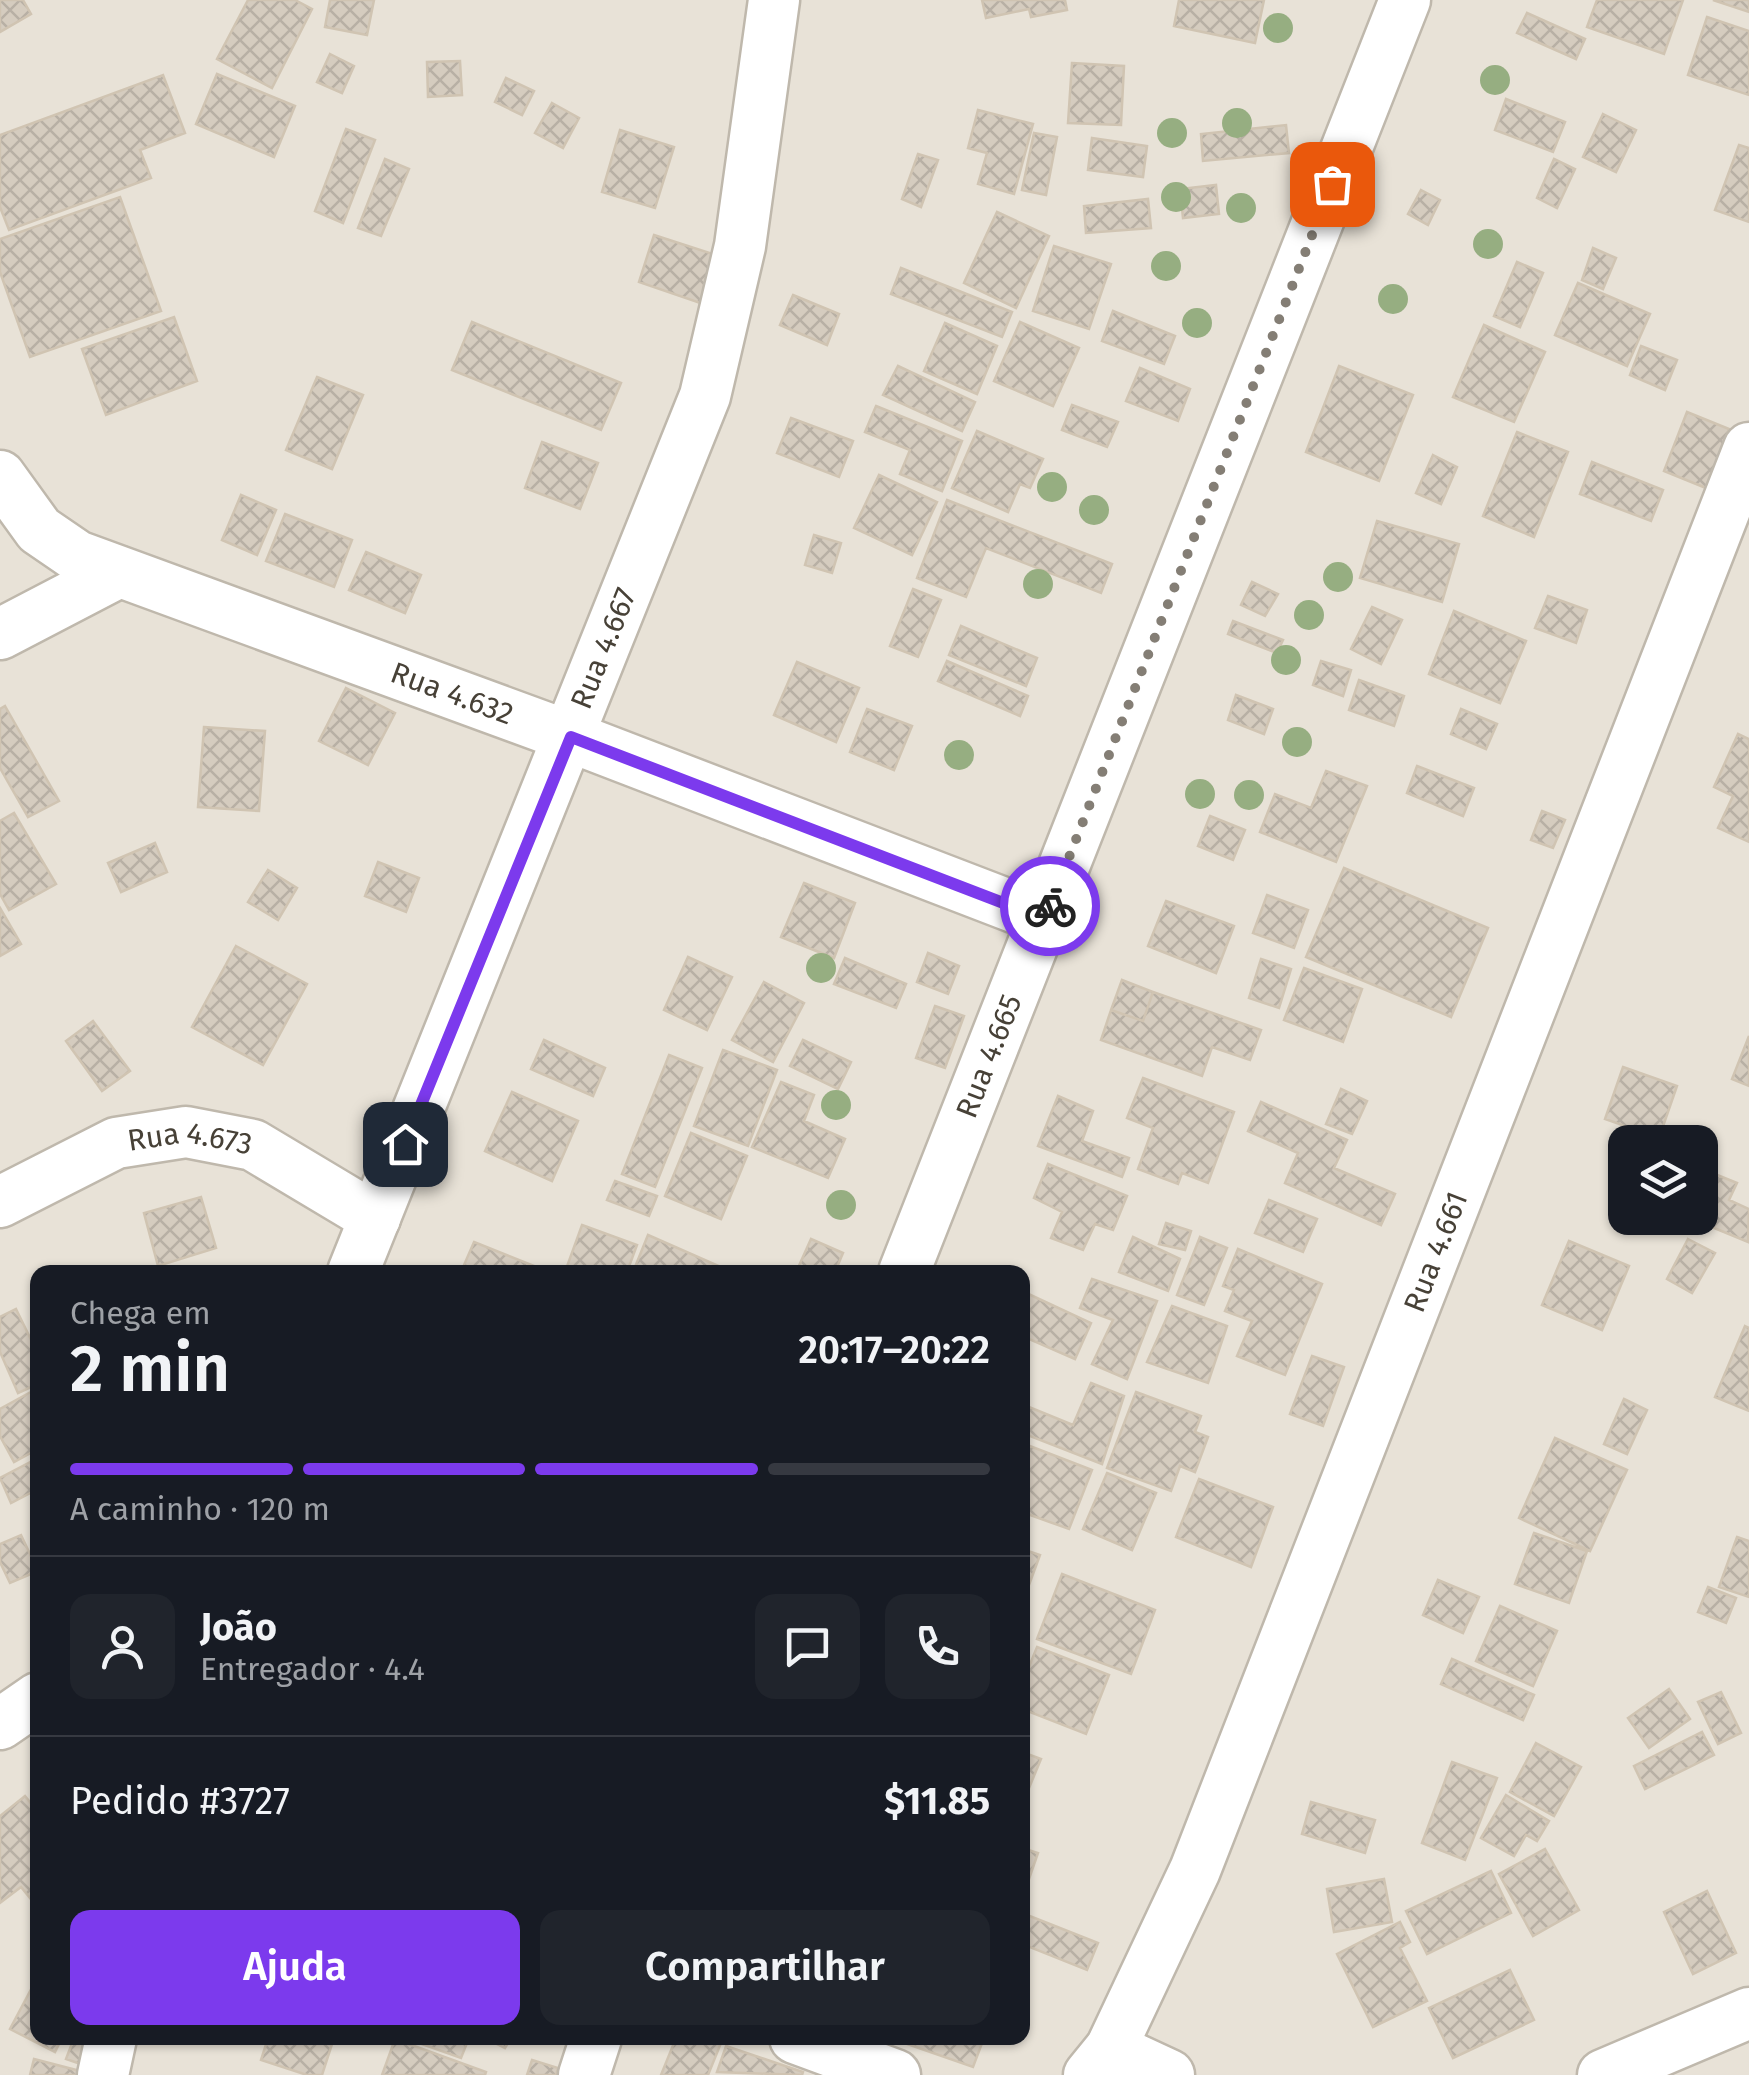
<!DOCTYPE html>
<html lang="pt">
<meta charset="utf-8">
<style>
:root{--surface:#171b24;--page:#20242c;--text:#f1f3f6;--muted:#9ea1a6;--line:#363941;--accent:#7c3aed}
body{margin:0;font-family:"Fira Sans",sans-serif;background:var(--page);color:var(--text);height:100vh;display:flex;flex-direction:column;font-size:38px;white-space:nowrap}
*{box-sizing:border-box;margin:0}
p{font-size:32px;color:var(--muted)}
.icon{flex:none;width:55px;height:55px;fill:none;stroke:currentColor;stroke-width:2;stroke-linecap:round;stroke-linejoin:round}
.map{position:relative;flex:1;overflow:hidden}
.panel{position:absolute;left:30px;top:1265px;width:1000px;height:780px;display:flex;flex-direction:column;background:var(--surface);border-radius:20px;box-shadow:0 2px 8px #0004}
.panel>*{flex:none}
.controls{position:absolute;left:1608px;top:1125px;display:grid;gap:20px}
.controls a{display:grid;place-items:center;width:110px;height:110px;border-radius:20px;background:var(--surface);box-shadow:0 2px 8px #0004;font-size:50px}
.pin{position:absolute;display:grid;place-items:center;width:85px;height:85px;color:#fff;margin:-42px;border-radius:20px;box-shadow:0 5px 15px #0006}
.courier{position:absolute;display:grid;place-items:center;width:100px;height:100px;margin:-50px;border:8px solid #7c3aed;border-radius:50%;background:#fff;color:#222;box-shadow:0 2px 12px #0007}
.overview em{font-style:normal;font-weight:600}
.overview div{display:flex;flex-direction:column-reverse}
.overview{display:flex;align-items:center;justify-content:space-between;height:170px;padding:0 40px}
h1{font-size:65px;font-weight:600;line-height:75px}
.bar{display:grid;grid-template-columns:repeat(4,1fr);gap:15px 10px;align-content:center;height:120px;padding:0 40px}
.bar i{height:12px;border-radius:8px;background:var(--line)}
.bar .current{background:var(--accent)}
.bar p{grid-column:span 4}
.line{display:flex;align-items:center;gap:25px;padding:0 40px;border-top:2px solid var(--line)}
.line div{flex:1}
.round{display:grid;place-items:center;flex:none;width:105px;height:105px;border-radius:20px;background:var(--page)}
.primary-button{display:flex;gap:20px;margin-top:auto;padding:20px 40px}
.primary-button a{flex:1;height:115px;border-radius:20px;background:var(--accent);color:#fff;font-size:40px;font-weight:600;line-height:115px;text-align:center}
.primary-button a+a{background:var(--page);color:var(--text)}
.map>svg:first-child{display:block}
.residential{fill:#e8e2d7;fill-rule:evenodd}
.building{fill:url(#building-cross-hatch);stroke:#d0c4b2;stroke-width:2.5}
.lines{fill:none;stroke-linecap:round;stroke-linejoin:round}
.minor-casing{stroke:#bfb8ac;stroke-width:55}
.minor{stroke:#fff;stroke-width:50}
.tree{fill:#96ae81}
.done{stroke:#847e75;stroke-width:10;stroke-dasharray:0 18}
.route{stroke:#7c3aed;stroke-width:12}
.labels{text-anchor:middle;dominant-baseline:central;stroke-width:10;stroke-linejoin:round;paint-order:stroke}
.street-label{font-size:30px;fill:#474137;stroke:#fff}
</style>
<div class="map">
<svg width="1749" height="2075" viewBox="0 0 1749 2075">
<defs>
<pattern id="building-cross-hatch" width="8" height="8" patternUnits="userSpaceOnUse" patternTransform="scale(2.5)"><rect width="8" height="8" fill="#d5ccbf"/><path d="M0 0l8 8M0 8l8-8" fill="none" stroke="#b8b0a5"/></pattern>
</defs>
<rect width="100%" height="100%" fill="#f4f0e9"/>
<path class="residential" d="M 0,0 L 1749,0 L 1749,2075 L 0,2075 ZM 1625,1142 L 1700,1142 L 1700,1218 L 1625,1218 ZM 38,1272 L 1022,1272 L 1022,2038 L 38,2038 Z"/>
<path class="building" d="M 0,0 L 23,0 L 31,14 L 0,32 Z
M 248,0 L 295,0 L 312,9 L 272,88 L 217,59 Z
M 330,0 L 374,0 L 367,35 L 325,27 Z
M 982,0 L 1065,0 L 1067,10 L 1031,17 L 1029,9 L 986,18 Z
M 1179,0 L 1264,0 L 1255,43 L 1174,26 Z
M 1597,0 L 1683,0 L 1664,54 L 1587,27 Z
M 1713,0 L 1749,0 L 1749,12 Z
M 1527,13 L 1585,39 L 1576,59 L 1517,33 Z
M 1707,17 L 1749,31 L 1749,95 L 1688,75 Z
M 330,54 L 354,66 L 342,93 L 317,82 Z
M 460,61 L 462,95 L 428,97 L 427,62 Z
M 1072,63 L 1124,66 L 1121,125 L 1068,123 Z
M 217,74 L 295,106 L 274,157 L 196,124 Z
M 163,75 L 185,133 L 140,150 L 151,178 L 9,230 L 0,207 L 0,135 Z
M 506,78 L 534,91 L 522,115 L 495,102 Z
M 1506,99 L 1565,122 L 1553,152 L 1495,130 Z
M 552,103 L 579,118 L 563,148 L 535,133 Z
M 978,110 L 1033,124 L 1014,194 L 978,184 L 987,153 L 968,148 Z
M 1603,114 L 1636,130 L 1616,172 L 1583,157 Z
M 1286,125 L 1289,153 L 1203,161 L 1201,134 Z
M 346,129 L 375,140 L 343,223 L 315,211 Z
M 620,130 L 674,147 L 655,208 L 602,192 Z
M 1034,133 L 1057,137 L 1046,195 L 1022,190 Z
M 1092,138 L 1147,146 L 1143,177 L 1088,170 Z
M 1739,145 L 1749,148 L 1749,222 L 1715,210 Z
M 918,154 L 938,160 L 921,207 L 902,199 Z
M 385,159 L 409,169 L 381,236 L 358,228 Z
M 1554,159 L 1575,169 L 1557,208 L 1537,198 Z
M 1216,185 L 1219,214 L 1183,218 L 1180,189 Z
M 1421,190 L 1440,200 L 1428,225 L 1408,214 Z
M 120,197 L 161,311 L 30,357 L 0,272 L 0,239 Z
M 1148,199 L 1151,228 L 1086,233 L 1084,206 Z
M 997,212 L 1049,236 L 1016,308 L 964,283 Z
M 654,235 L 719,256 L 703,304 L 639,282 Z
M 1054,246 L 1111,264 L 1089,329 L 1033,311 Z
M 1593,248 L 1616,258 L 1603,289 L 1582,280 Z
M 1517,262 L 1543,273 L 1520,327 L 1494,316 Z
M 901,268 L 1012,312 L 1002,337 L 891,294 Z
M 1578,283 L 1650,314 L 1627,366 L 1555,335 Z
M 793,295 L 839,314 L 827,345 L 780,325 Z
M 1113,311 L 1175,336 L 1164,364 L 1102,341 Z
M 174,317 L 197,381 L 106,415 L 82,349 Z
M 472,322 L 621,383 L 601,430 L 452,370 Z
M 1020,322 L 1079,348 L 1053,406 L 994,381 Z
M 945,323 L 997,346 L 977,394 L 924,371 Z
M 1484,325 L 1545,352 L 1514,422 L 1453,397 Z
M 1641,346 L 1677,360 L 1665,390 L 1630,375 Z
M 898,366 L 975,402 L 962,431 L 883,395 Z
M 1339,366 L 1413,395 L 1379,481 L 1306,452 Z
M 1140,368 L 1190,389 L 1178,421 L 1126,401 Z
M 317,377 L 363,395 L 332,469 L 286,450 Z
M 1072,405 L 1118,422 L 1107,447 L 1062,430 Z
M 876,406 L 962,441 L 942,491 L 900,474 L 910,450 L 865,432 Z
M 1687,412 L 1729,429 L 1706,488 L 1664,471 Z
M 791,418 L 853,441 L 839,477 L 777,453 Z
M 977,431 L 1043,459 L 1030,488 L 1020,484 L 1008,512 L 952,488 Z
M 1517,432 L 1568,452 L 1534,537 L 1483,516 Z
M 542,442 L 598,463 L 580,509 L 525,488 Z
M 1433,455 L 1457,467 L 1441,504 L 1416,493 Z
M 1592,462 L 1663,490 L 1651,521 L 1580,494 Z
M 879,475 L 937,502 L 912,555 L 854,528 Z
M 241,495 L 276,510 L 257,555 L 222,540 Z
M 947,500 L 1112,564 L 1101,593 L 986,548 L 966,597 L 917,578 Z
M 285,514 L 352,540 L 334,587 L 266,561 Z
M 1377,521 L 1459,544 L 1442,602 L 1360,578 Z
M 814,535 L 841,543 L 832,573 L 805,565 Z
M 366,552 L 421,575 L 405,613 L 349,590 Z
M 1252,582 L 1278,594 L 1265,616 L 1241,605 Z
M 913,589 L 941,600 L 918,657 L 890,646 Z
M 1548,596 L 1587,610 L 1576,643 L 1535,628 Z
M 1372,607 L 1402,620 L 1381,664 L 1351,649 Z
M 1454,611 L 1526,641 L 1500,703 L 1429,674 Z
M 1233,621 L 1283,640 L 1277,653 L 1228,634 Z
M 961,626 L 1037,658 L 1026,686 L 949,655 Z
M 947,661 L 1028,696 L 1020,716 L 938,681 Z
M 1321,661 L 1351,670 L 1343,696 L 1313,685 Z
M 797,662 L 859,688 L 836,742 L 774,715 Z
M 1359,680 L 1404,696 L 1394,726 L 1349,710 Z
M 346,688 L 395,713 L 368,765 L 319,741 Z
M 1236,695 L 1273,709 L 1264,734 L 1228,720 Z
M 5,706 L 59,801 L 28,817 L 0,768 L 0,709 Z
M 867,709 L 912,726 L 894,770 L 850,752 Z
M 1461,709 L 1497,724 L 1486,749 L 1451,734 Z
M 204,727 L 265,731 L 259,811 L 198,807 Z
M 1738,734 L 1749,739 L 1749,842 L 1718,828 L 1733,796 L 1714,787 Z
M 1417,766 L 1474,788 L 1463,816 L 1407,793 Z
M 1326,771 L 1367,786 L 1336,862 L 1260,832 L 1275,794 L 1311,808 Z
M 1542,811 L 1565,820 L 1553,848 L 1531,840 Z
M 14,813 L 56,884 L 9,910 L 0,894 L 0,821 Z
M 1210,816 L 1245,830 L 1233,860 L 1198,846 Z
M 155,843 L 167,872 L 121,892 L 108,863 Z
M 378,862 L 419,878 L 406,912 L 365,896 Z
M 1344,868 L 1488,928 L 1451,1017 L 1306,957 Z
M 268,870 L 297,888 L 278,920 L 248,902 Z
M 804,883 L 855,903 L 834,958 L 781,937 Z
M 1267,895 L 1308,910 L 1294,948 L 1253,933 Z
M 1166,901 L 1234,926 L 1216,973 L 1148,946 Z
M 0,908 L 21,944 L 0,956 Z
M 236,946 L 307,984 L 263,1065 L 192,1027 Z
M 928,953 L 959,966 L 948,994 L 917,982 Z
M 688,957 L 732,977 L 707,1030 L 664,1010 Z
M 845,958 L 906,984 L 896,1008 L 834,984 Z
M 1261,959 L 1291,969 L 1279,1008 L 1249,998 Z
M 1304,968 L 1362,989 L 1343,1042 L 1284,1020 Z
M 1122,980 L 1153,992 L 1143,1021 L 1111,1010 Z
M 764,982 L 804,1003 L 773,1062 L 732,1040 Z
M 1153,992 L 1261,1030 L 1250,1060 L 1212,1047 L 1202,1076 L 1101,1040 L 1111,1010 L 1143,1021 Z
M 935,1006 L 964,1016 L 945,1068 L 916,1058 Z
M 93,1021 L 130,1071 L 102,1091 L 66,1041 Z
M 1749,1036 L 1749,1086 L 1732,1079 Z
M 544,1040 L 605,1068 L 593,1096 L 531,1069 Z
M 803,1040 L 851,1062 L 838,1089 L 790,1066 Z
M 723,1050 L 777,1070 L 748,1146 L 694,1126 Z
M 669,1055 L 702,1068 L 655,1187 L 622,1174 Z
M 1623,1067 L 1677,1086 L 1659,1138 L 1605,1119 Z
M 1143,1078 L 1234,1112 L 1208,1183 L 1182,1173 L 1178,1184 L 1138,1169 L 1153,1128 L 1127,1118 Z
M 781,1082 L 814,1095 L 804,1121 L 845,1139 L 828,1178 L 752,1147 Z
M 1341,1089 L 1367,1101 L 1352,1134 L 1326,1124 Z
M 512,1092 L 578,1121 L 552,1181 L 485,1151 Z
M 1058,1096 L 1093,1111 L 1082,1141 L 1129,1158 L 1122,1177 L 1038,1146 Z
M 1261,1102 L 1347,1140 L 1334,1168 L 1395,1194 L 1381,1225 L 1285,1183 L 1298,1153 L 1248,1131 Z
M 691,1133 L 747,1156 L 721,1219 L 665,1196 Z
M 1048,1164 L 1127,1196 L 1113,1230 L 1095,1224 L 1083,1250 L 1051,1238 L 1062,1212 L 1034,1198 Z
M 1700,1168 L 1737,1183 L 1729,1200 L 1749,1209 L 1748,1242 L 1690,1218 L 1700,1218 Z
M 615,1181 L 657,1196 L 649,1216 L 607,1200 Z
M 201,1197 L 216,1248 L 158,1266 L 144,1213 Z
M 1269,1200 L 1317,1219 L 1303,1252 L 1255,1233 Z
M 1166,1223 L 1191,1231 L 1185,1250 L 1159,1244 Z
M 582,1225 L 637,1245 L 627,1272 L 565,1272 Z
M 648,1235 L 732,1272 L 633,1272 Z
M 1133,1237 L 1180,1259 L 1168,1291 L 1119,1272 Z
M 1200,1237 L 1227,1248 L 1204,1305 L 1177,1295 Z
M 811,1239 L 843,1253 L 835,1272 L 797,1270 Z
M 1688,1239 L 1715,1253 L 1692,1293 L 1667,1279 Z
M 1569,1241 L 1629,1266 L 1602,1330 L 1542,1305 Z
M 474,1242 L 549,1272 L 461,1272 Z
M 1238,1249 L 1322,1284 L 1285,1375 L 1237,1356 L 1252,1321 L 1225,1311 L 1234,1290 L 1223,1286 Z
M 1092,1279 L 1157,1301 L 1127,1379 L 1092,1364 L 1113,1320 L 1080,1308 Z
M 1022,1291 L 1091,1323 L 1075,1359 L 1022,1336 Z
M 1172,1306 L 1227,1326 L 1208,1383 L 1147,1362 Z
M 16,1309 L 38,1354 L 38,1384 L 18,1393 L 0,1352 L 0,1317 Z
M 1745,1326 L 1749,1328 L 1749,1411 L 1715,1397 Z
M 1312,1356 L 1344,1367 L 1323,1426 L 1290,1414 Z
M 1091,1383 L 1124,1396 L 1102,1464 L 1022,1433 L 1022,1404 L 1073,1425 Z
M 38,1388 L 38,1449 L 14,1462 L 0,1436 L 0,1409 Z
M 1136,1392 L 1201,1416 L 1195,1432 L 1208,1437 L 1195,1472 L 1180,1466 L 1171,1491 L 1107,1468 Z
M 1624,1399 L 1647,1410 L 1627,1454 L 1604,1444 Z
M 1555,1438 L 1627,1470 L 1590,1551 L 1519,1518 Z
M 1022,1443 L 1092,1470 L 1069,1529 L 1022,1512 Z
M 38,1458 L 38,1489 L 11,1503 L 0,1478 Z
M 1107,1473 L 1156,1493 L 1132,1550 L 1083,1529 Z
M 1199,1479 L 1273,1507 L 1251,1567 L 1176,1537 Z
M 1534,1533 L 1587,1551 L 1569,1603 L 1515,1584 Z
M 21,1535 L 38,1571 L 10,1583 L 0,1562 L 0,1544 Z
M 1737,1537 L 1749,1541 L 1749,1597 L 1719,1587 Z
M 1022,1549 L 1040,1555 L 1022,1604 Z
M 1062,1574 L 1155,1610 L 1131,1674 L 1037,1639 Z
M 1438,1580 L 1479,1597 L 1463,1633 L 1423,1615 Z
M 1708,1587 L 1736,1598 L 1726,1623 L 1698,1612 Z
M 1500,1606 L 1557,1631 L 1533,1686 L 1476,1661 Z
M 1037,1647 L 1109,1675 L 1086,1734 L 1022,1709 L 1022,1684 Z
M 1452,1659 L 1534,1695 L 1523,1720 L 1441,1684 Z
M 1669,1689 L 1690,1719 L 1649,1748 L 1628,1718 Z
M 1721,1692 L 1741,1733 L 1718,1744 L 1698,1702 Z
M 1702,1732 L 1714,1755 L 1645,1789 L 1634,1766 Z
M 1536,1743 L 1581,1767 L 1554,1816 L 1510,1792 Z
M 1022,1752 L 1041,1759 L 1022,1805 Z
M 1452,1762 L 1497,1778 L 1465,1860 L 1422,1843 Z
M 1506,1795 L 1549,1821 L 1537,1841 L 1526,1835 L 1514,1856 L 1481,1838 Z
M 25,1796 L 38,1812 L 38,1908 L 21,1887 L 0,1903 L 0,1816 Z
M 1311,1802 L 1375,1820 L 1365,1853 L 1302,1834 Z
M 1022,1848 L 1038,1853 L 1022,1899 Z
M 1545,1849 L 1579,1910 L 1533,1936 L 1499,1874 Z
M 1491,1871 L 1511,1913 L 1427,1954 L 1406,1911 Z
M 1384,1879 L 1392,1922 L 1334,1932 L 1327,1889 Z
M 1707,1891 L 1736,1953 L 1693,1974 L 1664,1912 Z
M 1022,1913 L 1098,1943 L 1087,1970 L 1022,1944 Z
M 1400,1922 L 1410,1942 L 1400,1948 L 1427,2001 L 1373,2027 L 1337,1954 Z
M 1510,1970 L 1534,2020 L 1453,2058 L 1429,2008 Z
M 36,1980 L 38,2038 L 62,2038 L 55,2052 L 10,2029 Z
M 74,2038 L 99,2038 L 89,2067 L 66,2059 Z
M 268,2038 L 334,2038 L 322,2075 L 307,2075 L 261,2060 Z
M 405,2038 L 469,2038 L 461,2058 Z
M 485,2038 L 511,2038 L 505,2048 Z
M 676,2038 L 706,2038 L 721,2043 L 708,2075 L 661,2075 Z
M 890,2038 L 984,2038 L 973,2067 Z
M 395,2039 L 486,2072 L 485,2075 L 382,2075 Z
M 726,2046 L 803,2072 L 802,2075 L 717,2072 Z
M 34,2059 L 80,2071 L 79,2075 L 30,2075 Z
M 532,2060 L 558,2068 L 556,2075 L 527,2075 Z"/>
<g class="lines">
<g class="minor-casing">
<g id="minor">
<path id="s1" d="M 0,476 L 39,530 L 77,556 L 571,737 L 1045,919"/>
<path d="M 0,634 L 119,572"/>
<path id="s2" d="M 0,1202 L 116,1143 L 186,1132 L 253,1145 L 375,1218"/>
<path id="s3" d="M 353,1272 L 705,396 L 740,246 L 774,0"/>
<path id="s4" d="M 904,1272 L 1405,0"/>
<path d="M 0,1724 L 38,1698"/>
<path d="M 795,2038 L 895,2075"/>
<path d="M 1111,2048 L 1169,2075"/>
<path d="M 103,2075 L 111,2038"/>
<path d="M 584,2075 L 596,2038"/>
<path id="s5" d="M 1089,2075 L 1111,2048 L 1195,1870 L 1749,448"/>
<path d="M 1603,2075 L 1749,2013"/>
</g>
</g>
<use href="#minor" class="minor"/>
</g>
<g class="tree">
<circle cx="1278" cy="28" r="15"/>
<circle cx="1495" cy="80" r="15"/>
<circle cx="1237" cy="123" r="15"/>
<circle cx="1172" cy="133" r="15"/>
<circle cx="1176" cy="197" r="15"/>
<circle cx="1241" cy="208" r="15"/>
<circle cx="1488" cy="244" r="15"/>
<circle cx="1166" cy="266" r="15"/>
<circle cx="1393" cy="299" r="15"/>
<circle cx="1197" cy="323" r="15"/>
<circle cx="1052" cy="487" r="15"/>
<circle cx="1094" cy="510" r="15"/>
<circle cx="1338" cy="577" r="15"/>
<circle cx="1038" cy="584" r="15"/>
<circle cx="1309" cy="615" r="15"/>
<circle cx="1286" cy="660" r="15"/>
<circle cx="1297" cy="742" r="15"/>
<circle cx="959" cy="755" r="15"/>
<circle cx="1200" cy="794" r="15"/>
<circle cx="1249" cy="795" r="15"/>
<circle cx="821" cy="968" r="15"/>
<circle cx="836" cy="1105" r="15"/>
<circle cx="841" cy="1205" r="15"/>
</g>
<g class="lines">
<path class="done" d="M 1050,906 L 1332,184"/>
<path class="route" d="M 405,1144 L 571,737 L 1045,919 L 1050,906"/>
</g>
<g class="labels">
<g class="street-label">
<text stroke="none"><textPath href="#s3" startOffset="672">Rua 4.667</textPath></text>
<text stroke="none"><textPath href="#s1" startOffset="512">Rua 4.632</textPath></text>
<text stroke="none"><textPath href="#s4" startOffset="232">Rua 4.665</textPath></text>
<text stroke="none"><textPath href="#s2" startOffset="205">Rua 4.673</textPath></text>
<text stroke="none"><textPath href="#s5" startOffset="895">Rua 4.661</textPath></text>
</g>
</g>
</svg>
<div class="controls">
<a><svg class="icon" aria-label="layers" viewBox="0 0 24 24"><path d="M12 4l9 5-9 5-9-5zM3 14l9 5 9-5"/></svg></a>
</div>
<div class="pin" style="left:1332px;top:184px;background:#ea580c"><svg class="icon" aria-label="bag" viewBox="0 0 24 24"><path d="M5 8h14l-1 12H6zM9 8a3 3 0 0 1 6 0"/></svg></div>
<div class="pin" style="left:405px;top:1144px;background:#1f2937"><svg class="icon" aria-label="home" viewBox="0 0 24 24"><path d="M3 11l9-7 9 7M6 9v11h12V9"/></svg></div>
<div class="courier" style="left:1050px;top:906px"><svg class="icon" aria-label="bike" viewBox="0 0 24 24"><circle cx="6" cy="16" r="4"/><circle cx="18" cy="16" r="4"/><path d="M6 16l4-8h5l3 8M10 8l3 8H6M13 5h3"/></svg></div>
<section class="panel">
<div class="overview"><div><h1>2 min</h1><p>Chega em</p></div><em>20:17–20:22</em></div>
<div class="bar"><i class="current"></i><i class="current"></i><i class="current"></i><i></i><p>A caminho · 120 m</p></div>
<div class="line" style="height:180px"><a class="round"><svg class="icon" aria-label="person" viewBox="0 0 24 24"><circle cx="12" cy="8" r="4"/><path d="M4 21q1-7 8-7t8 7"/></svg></a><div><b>João</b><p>Entregador · 4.4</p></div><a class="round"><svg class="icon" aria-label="chat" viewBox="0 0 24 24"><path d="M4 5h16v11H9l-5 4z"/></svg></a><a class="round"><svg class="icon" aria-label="phone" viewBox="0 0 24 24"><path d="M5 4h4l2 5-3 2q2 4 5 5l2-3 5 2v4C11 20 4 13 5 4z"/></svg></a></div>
<div class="line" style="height:130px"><div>Pedido #3727</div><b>$11.85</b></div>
<div class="primary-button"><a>Ajuda</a><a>Compartilhar</a></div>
</section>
</div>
